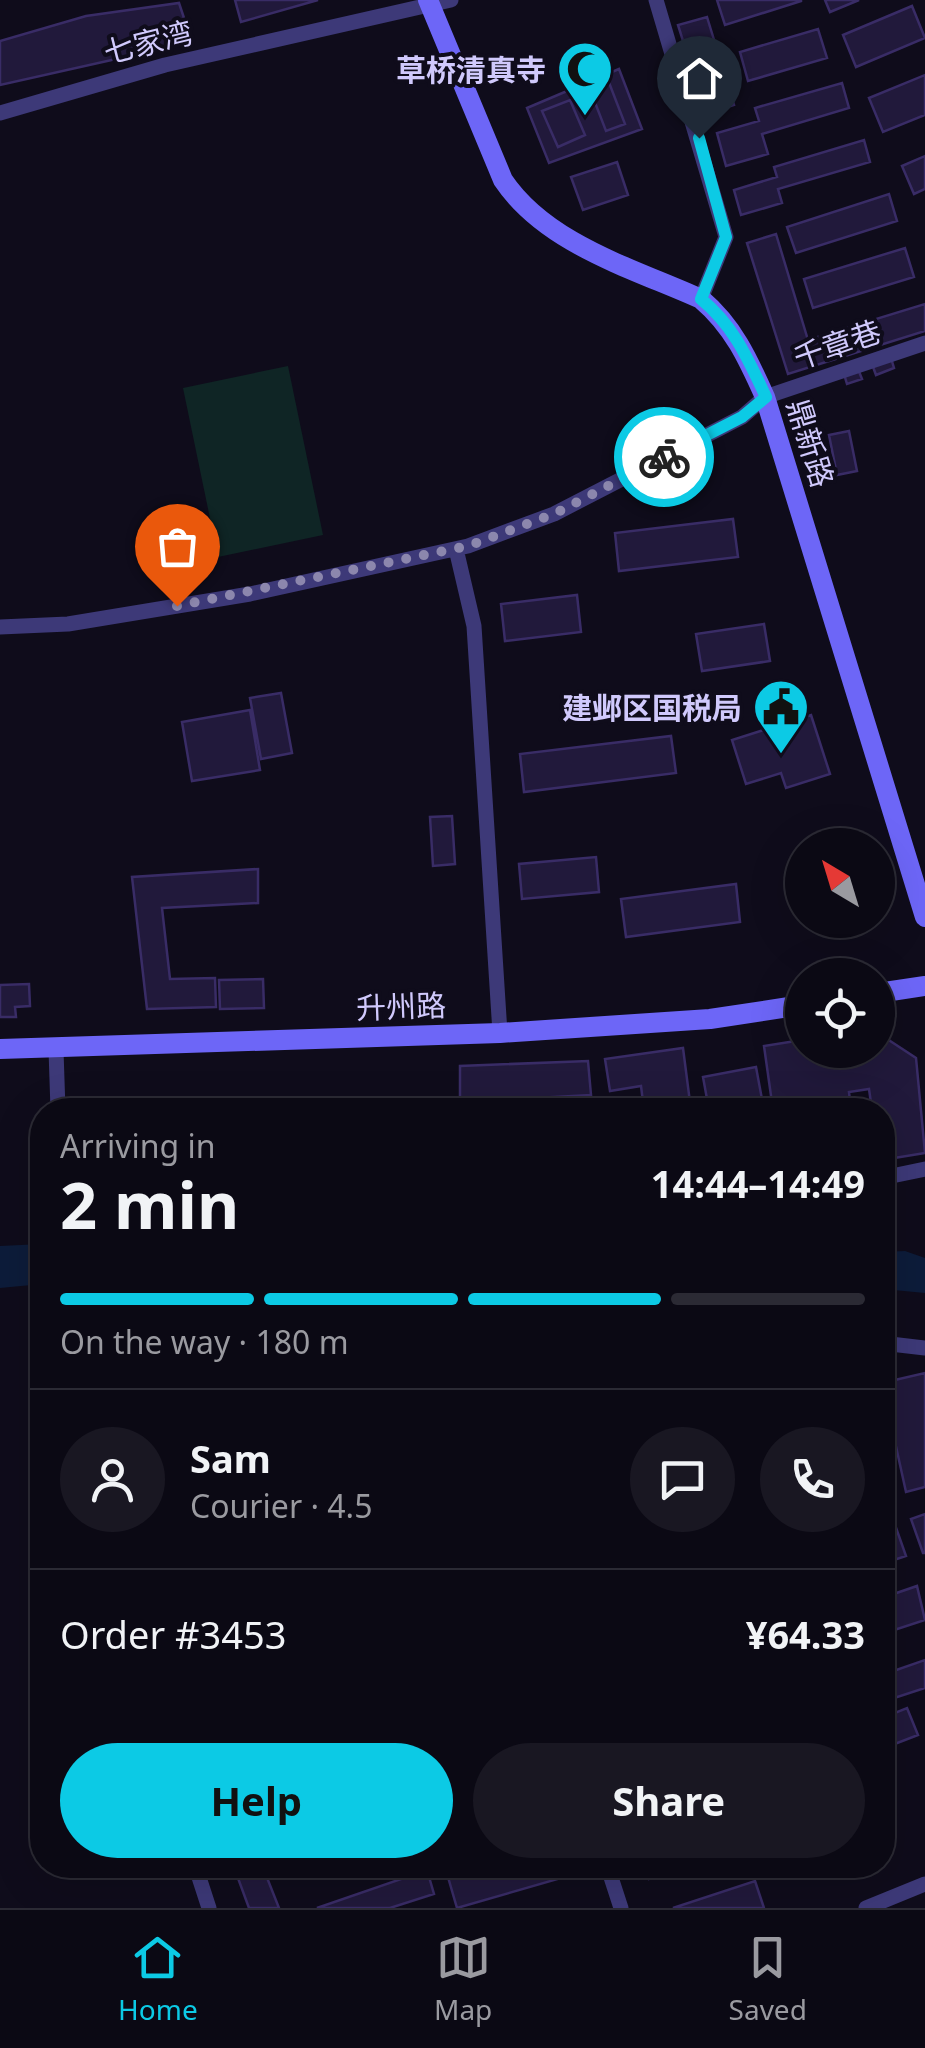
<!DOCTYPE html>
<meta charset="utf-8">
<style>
:root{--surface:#0b0914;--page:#191722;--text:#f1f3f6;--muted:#9a9aa0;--line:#2b2a34;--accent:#0ccae5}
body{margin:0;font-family:"Noto Sans","Noto Sans SC",sans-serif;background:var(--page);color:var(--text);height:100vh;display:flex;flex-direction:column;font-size:38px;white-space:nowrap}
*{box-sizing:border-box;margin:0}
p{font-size:32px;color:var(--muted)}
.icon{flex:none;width:55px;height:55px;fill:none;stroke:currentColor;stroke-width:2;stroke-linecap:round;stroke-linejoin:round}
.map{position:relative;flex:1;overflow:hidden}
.drawer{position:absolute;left:30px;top:1098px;width:865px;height:780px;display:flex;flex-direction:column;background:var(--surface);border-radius:40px;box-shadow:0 10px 40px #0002,0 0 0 2px var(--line)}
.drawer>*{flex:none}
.needle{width:65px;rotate:322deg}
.buttons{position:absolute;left:785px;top:828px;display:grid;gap:20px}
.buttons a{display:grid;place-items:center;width:110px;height:110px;border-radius:50%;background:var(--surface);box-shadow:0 10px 40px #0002,0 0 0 2px var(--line);font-size:50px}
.pin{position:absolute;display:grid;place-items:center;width:85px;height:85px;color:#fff;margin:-102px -42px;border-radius:50% 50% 50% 0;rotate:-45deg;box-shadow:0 0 10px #0007}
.pin .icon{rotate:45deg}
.courier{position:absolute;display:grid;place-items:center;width:100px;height:100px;margin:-50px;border:8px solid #0ccae5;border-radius:50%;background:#fff;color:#222;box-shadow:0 2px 12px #0007}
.summary em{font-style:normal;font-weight:700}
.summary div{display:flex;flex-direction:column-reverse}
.summary{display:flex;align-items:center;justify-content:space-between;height:170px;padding:0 30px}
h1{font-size:65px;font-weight:700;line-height:75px}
.bar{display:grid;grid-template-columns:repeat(4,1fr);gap:15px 10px;align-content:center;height:120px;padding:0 30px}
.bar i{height:12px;border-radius:8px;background:var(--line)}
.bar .active{background:var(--accent)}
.bar p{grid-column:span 4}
.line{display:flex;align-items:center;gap:25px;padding:0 30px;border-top:2px solid var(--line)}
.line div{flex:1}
.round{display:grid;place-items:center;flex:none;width:105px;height:105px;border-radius:52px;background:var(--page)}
.cta{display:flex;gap:20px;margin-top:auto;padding:20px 30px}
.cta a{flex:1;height:115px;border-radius:60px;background:var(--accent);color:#111;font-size:40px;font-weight:700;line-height:115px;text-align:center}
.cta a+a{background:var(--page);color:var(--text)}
.dock{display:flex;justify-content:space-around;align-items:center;height:140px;border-top:2px solid var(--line);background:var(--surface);font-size:28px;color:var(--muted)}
.dock a{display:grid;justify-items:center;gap:5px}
.dock .active{color:var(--accent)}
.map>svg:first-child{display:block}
.green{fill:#0f2525}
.water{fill:#0d1c3a}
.building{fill:#21193b;stroke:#392c66;stroke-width:2.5}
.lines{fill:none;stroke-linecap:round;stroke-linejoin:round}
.street{stroke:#3d3978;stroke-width:15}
.secondary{stroke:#6d66f7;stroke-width:20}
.done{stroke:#8c87ad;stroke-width:10;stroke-dasharray:0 18}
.route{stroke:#0ccae5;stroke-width:12}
.labels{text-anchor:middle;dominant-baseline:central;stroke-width:8;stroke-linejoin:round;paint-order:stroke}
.street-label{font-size:30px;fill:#d0c9fc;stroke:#0f0c1b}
.poi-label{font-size:30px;font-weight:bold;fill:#d0c9fc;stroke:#0f0c1b;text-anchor:end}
</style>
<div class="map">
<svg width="925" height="1908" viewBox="0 0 925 1908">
<rect width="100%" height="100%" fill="#0f0c1b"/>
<path class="green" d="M 288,366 L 323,535 L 218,557 L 183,388 Z"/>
<path class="water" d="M 42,1244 L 42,1284 L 0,1288 L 0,1246 Z
M 905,1251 L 925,1258 L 925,1293 L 883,1289 L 883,1252 Z"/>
<path class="building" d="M 235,0 L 318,0 L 241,22 Z
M 717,0 L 801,0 L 801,1 L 725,25 Z
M 825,0 L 859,0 L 830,12 Z
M 179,3 L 192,42 L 0,85 L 0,41 L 86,16 Z
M 912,6 L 925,38 L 856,67 L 843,35 Z
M 707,17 L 734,105 L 706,114 L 678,25 Z
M 818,29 L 827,58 L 748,81 L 740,52 Z
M 619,69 L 642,129 L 549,163 L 527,108 Z
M 925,75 L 925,115 L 883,132 L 869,98 Z
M 608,80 L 625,124 L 606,131 L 589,87 Z
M 842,83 L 849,108 L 762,134 L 768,154 L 726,166 L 717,133 L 759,121 L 755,108 Z
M 570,100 L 585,135 L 558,147 L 542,111 Z
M 864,140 L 870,162 L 778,189 L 782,203 L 741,215 L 734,190 L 777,177 L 774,167 Z
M 925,156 L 925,189 L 914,194 L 902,166 Z
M 617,162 L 628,195 L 583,210 L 571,177 Z
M 889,194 L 897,221 L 796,253 L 787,227 Z
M 776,234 L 808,340 L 925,304 L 925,331 L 788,374 L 747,243 Z
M 905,248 L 914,277 L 813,308 L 804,279 Z
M 891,358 L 894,368 L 876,375 L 872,364 Z
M 858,369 L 862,379 L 847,384 L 844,374 Z
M 849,431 L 857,471 L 837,475 L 829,435 Z
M 733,519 L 738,557 L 619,571 L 615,533 Z
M 577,595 L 581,632 L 505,641 L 501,604 Z
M 764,624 L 770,661 L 702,671 L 696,634 Z
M 281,693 L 292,753 L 261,759 L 250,698 Z
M 250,710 L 260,770 L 192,781 L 182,722 Z
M 811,715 L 830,774 L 786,788 L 781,773 L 746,784 L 732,740 Z
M 671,736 L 676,773 L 524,792 L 520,754 Z
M 452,816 L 455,864 L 433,866 L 430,817 Z
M 596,857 L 599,892 L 522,899 L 519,864 Z
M 258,869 L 258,903 L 162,908 L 170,979 L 215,978 L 216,1007 L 147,1009 L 132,877 Z
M 736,884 L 740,922 L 626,937 L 621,899 Z
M 263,979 L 264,1008 L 220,1009 L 219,980 Z
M 29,984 L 30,1006 L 15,1007 L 16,1017 L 0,1017 L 0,985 Z
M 878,1033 L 916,1058 L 925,1153 L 882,1160 L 882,1110 L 872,1110 L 869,1089 L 849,1092 L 851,1110 L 773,1110 L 764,1046 L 802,1040 L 802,1050 L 878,1050 Z
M 683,1048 L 691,1110 L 644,1110 L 641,1086 L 610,1091 L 605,1059 Z
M 588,1061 L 591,1095 L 460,1102 L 460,1066 Z
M 756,1067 L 764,1110 L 709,1110 L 703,1077 Z
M 591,1095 L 592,1110 L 570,1110 L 568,1097 Z
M 493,1100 L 493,1110 L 467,1110 L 466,1101 Z
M 925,1373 L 925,1487 L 906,1492 L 882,1383 Z
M 925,1514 L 925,1553 L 923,1553 L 911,1519 Z
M 894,1522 L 906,1556 L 882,1564 L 882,1526 Z
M 917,1586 L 925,1620 L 882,1634 L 882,1598 Z
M 925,1660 L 925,1688 L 882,1702 L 882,1675 Z
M 907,1708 L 918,1735 L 882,1749 L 882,1718 Z
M 249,1865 L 262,1865 L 279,1908 L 249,1908 L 235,1870 Z
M 486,1865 L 595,1865 L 596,1868 L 457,1908 L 448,1877 Z
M 644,1865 L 690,1865 L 649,1879 Z
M 427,1870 L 434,1894 L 390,1908 L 317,1908 Z
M 755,1881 L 764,1908 L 673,1908 Z"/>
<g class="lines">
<path class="street" d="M 656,0 L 726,237 L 701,299
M 0,113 L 165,65 L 451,0
M 456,549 L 474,626 L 500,1033
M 0,627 L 68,624 L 250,594 L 468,546 L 554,514 L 742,417 L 765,397 L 925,343
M 56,1050 L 58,1110
M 882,1178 L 925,1169
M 882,1343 L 925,1348
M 195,1865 L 209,1908
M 607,1865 L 621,1908
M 866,1908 L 925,1884"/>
<path class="secondary" d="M 428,0 L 503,180 C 546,244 632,268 701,299 C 733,326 748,359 765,397 L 925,917
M 878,993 L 925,986
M 0,1049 L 500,1033 L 710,1019 L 802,1005"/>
</g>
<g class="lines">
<path class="done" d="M 177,606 L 468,546 L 554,514 L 664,457"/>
<path class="route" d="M 664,457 L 742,417 L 766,397 C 748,359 734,326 701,299 L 726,237 L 699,138"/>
</g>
<defs>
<g id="mosque-pin" transform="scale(2.875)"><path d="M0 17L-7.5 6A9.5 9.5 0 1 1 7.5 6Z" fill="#0ccae5" stroke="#0f0c1b"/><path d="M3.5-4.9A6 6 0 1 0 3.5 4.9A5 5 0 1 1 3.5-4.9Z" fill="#111"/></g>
<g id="civic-pin" transform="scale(2.875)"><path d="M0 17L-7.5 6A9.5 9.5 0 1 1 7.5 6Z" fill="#0ccae5" stroke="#0f0c1b"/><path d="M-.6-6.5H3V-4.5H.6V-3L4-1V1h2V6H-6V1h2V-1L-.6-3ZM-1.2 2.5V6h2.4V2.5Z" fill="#111"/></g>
</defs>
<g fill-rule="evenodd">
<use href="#mosque-pin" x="585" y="69"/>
<use href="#civic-pin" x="781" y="707"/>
</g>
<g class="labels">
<g class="street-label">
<text transform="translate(148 42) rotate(-14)">七家湾</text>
<text transform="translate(837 344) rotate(-19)">千章巷</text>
<text transform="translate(811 443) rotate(73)">鼎新路</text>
<text transform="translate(401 1006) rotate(-2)">升州路</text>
</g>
<g class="poi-label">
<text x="546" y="69">草桥清真寺</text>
<text x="742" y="707">建邺区国税局</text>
</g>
</g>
</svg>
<div class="buttons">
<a><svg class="needle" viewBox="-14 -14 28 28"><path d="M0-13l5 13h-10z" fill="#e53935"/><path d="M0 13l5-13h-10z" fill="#9a9aa0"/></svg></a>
<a><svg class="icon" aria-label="locate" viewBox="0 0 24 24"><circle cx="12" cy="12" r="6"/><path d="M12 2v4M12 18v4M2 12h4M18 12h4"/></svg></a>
</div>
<div class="pin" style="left:177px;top:606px;background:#ea580c"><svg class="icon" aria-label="bag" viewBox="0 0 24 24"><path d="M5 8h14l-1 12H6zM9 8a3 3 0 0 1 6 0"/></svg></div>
<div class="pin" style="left:699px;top:138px;background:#1f2937"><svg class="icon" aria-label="home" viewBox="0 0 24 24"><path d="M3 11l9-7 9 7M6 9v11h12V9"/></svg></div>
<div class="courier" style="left:664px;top:457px"><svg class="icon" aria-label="bike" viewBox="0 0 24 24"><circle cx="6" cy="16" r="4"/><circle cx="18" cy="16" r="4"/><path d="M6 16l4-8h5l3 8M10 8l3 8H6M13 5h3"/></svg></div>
<section class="drawer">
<div class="summary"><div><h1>2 min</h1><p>Arriving in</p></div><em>14:44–14:49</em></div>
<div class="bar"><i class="active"></i><i class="active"></i><i class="active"></i><i></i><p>On the way · 180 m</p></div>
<div class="line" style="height:180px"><a class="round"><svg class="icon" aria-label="person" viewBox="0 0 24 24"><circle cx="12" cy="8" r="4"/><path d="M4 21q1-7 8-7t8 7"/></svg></a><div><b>Sam</b><p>Courier · 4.5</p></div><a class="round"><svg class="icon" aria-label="chat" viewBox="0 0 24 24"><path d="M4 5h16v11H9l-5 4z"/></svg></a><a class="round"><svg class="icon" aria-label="phone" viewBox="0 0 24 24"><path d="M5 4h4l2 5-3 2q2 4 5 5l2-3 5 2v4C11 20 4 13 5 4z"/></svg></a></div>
<div class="line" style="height:130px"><div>Order #3453</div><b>¥64.33</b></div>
<div class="cta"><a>Help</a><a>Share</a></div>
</section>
</div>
<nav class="dock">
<a class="active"><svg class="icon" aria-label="home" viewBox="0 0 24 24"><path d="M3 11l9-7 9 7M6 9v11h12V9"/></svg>Home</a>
<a><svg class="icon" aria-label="map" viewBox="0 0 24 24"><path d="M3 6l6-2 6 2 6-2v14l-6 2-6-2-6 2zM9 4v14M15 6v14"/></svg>Map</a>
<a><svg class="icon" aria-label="saved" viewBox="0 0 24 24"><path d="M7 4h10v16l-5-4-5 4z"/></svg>Saved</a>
</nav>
